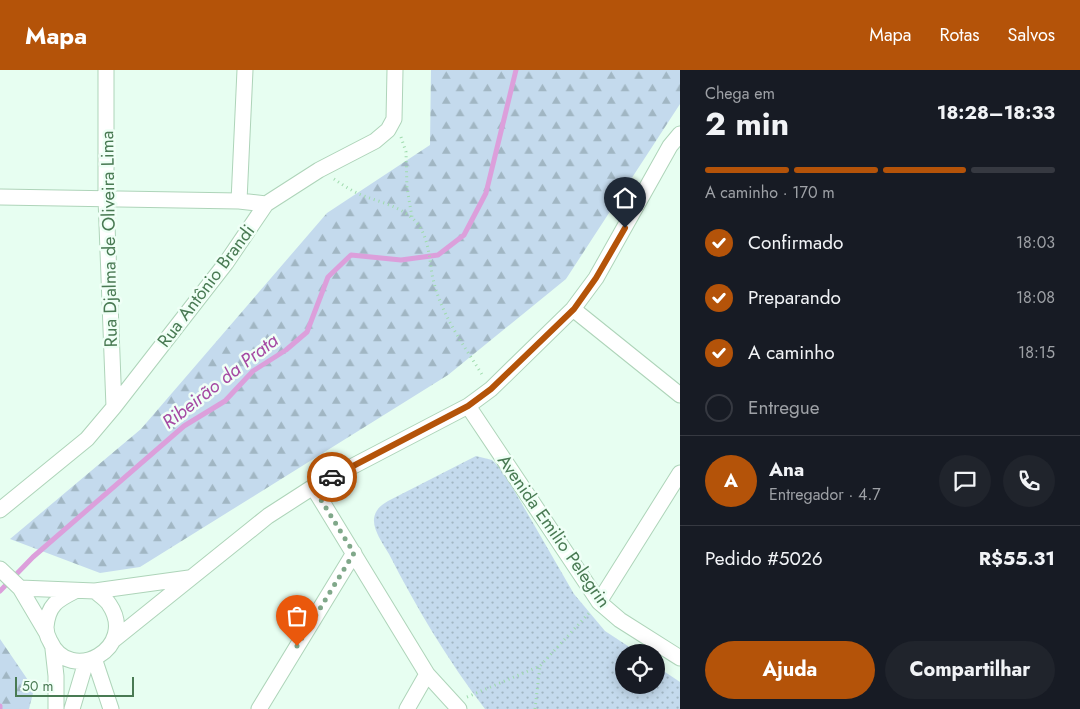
<!DOCTYPE html>
<html lang="pt">
<meta charset="utf-8">
<style>
:root{--surface:#171b24;--page:#20242c;--text:#f1f3f6;--muted:#9ea1a6;--line:#363941;--accent:#b45309}
body{margin:0;font-family:Jost,sans-serif;background:var(--page);color:var(--text);height:100vh;display:flex;flex-direction:column;font-size:19px;white-space:nowrap}
*{box-sizing:border-box;margin:0}
p{font-size:16px;color:var(--muted)}
.icon{flex:none;width:28px;height:28px;fill:none;stroke:currentColor;stroke-width:2;stroke-linecap:round;stroke-linejoin:round}
.map{position:relative;flex:1;overflow:hidden}
.sheet{display:flex;flex-direction:column;background:var(--surface);width:400px}
.sheet>*{flex:none}
.tools{position:absolute;left:615px;top:574px;display:grid;gap:10px}
.tools a{display:grid;place-items:center;width:50px;height:50px;border-radius:50%;background:var(--surface);box-shadow:0 2px 12px #0003;font-size:25px}
.scale{position:absolute;left:15px;bottom:12px;width:119px;box-sizing:border-box;padding-left:5px;border:2px solid #497a53;border-top:0;font-size:14px;line-height:18px;white-space:nowrap;color:#497a53;-webkit-text-stroke:4px #effff6;paint-order:stroke}
.pin{position:absolute;display:grid;place-items:center;width:42px;height:42px;color:#fff;margin:-51px -21px;border-radius:50% 50% 50% 0;rotate:-45deg;box-shadow:0 0 5px #0007}
.pin .icon{rotate:45deg}
.courier{position:absolute;display:grid;place-items:center;width:50px;height:50px;margin:-25px;border:4px solid #b45309;border-radius:50%;background:#fff;color:#222;box-shadow:0 1px 6px #0007}
.overview em{font-style:normal;font-weight:700}
.overview div{display:flex;flex-direction:column-reverse}
.overview{display:flex;align-items:center;justify-content:space-between;height:85px;padding:0 25px}
h1{font-size:32px;font-weight:700;line-height:38px}
.bar{display:grid;grid-template-columns:repeat(4,1fr);gap:8px 5px;align-content:center;height:60px;padding:0 25px}
.bar i{height:6px;border-radius:4px;background:var(--line)}
.bar .on{background:var(--accent)}
.bar p{grid-column:span 4}
.line{display:flex;align-items:center;gap:12px;padding:0 25px;border-top:1px solid var(--line)}
.line div{flex:1}
.round{display:grid;place-items:center;flex:none;width:52px;height:52px;border-radius:26px;background:var(--page)}
ol{padding:0 25px;list-style:none}
li{display:flex;align-items:center;gap:15px;height:55px}
li p{margin-inline-start:auto}
li .icon{padding:5px;border-radius:50%;background:var(--accent);color:#fff;stroke-width:4}
li:last-child{color:var(--muted)}
li i{width:28px;height:28px;border:2px solid var(--line);border-radius:50%}
.button{display:flex;gap:10px;margin-top:auto;padding:10px 25px}
.button a{flex:1;height:58px;border-radius:30px;background:var(--accent);color:#fff;font-size:20px;font-weight:700;line-height:58px;text-align:center}
.button a+a{background:var(--page);color:var(--text)}
header{display:flex;align-items:center;gap:30px;box-sizing:border-box;height:70px;padding:0 25px;background:var(--accent);color:#fff}
header strong{font-size:24px}
nav{display:flex;gap:28px;margin-inline-start:auto;font-size:18px}
main{display:flex;flex:1;min-height:0}
.map>svg:first-child{display:block}
.forest{fill:url(#forest-firs)}
.park{fill:url(#park-dots)}
.lines{fill:none;stroke-linecap:round;stroke-linejoin:round}
.stream{stroke:#dc9fdb;stroke-width:5}
.minor-casing{stroke:#aed4b9;stroke-width:17}
.path{stroke:#9fdbad;stroke-width:3;stroke-dasharray:1 4;stroke-linecap:butt}
.minor{stroke:#fff;stroke-width:15}
.done{stroke:#80a88a;stroke-width:5;stroke-dasharray:0 9}
.route{stroke:#b45309;stroke-width:6}
.labels{text-anchor:middle;dominant-baseline:central;stroke-width:5;stroke-linejoin:round;paint-order:stroke}
.street-label{font-size:18px;fill:#497a53;stroke:#effff6}
.water-label{font-size:19px;font-style:italic;fill:#a549a3;stroke:#effff6}
</style>
<header>
<strong>Mapa</strong>
<nav><a>Mapa</a><a>Rotas</a><a>Salvos</a></nav>
</header>
<main>
<div class="map">
<svg width="680" height="639" viewBox="0 0 680 639">
<defs>
<pattern id="forest-firs" width="22" height="20" patternUnits="userSpaceOnUse" patternTransform="scale(1.25)"><rect width="22" height="20" fill="#c4daed"/><path d="M5 1l3.5 6h-7zM16 11l3.5 6h-7z" fill="#a1b6c3"/></pattern>
<pattern id="park-dots" width="8" height="8" patternUnits="userSpaceOnUse" patternTransform="scale(1.25)"><rect width="8" height="8" fill="#c4daed"/><path d="M2 2h.1M6 6h.1" fill="none" stroke="#a1b6c3" stroke-width="1.8" stroke-linecap="round"/></pattern>
</defs>
<rect width="100%" height="100%" fill="#e7fef1"/>
<path class="forest" d="M 431,0 L 680,0 L 680,34 L 566,209 L 448,305 L 140,497 L 100,503 L 10,469 L 141,359 L 327,143 L 430,75 Z
M 0,569 L 34,619 L 29,639 L 0,639 Z"/>
<path class="park" d="M 476,386 L 492,390 L 503,401 L 574,524 L 605,561 L 637,582 L 624,582 L 624,615 L 656,615 L 656,596 L 680,612 L 680,639 L 485,639 C 448,591 416,537 389,484 C 383,474 373,460 374,449 C 375,440 381,435 388,431 Z"/>
<g class="lines">
<path class="stream" d="M 0,521 L 33,487 L 184,356 L 225,331 L 253,301 L 286,280 L 307,262 L 328,207 L 351,185 L 401,190 L 438,185 L 464,165 L 486,123 L 516,0
M 0,636 L 0,639"/>
<g class="minor-casing">
<path id="minor" d="M 106,0 L 106,129 L 114,337
M 0,127 L 239,131 L 266,134
M 239,131 L 245,0
M 573,239 L 680,325
M 468,336 L 599,532 L 620,550 L 680,588
M 313,417 L 427,604 L 459,639
M 0,440 L 87,369 L 114,337 L 226,193 L 266,134 L 319,100 L 375,71 L 388,60 L 394,49 L 395,0
M 0,499 L 20,518 L 46,562
M 20,518 L 95,521 C 99,525 106,529 109,534 C 139,578 70,616 50,571 C 47,566 46,562 46,557 C 48,535 57,530 75,521
M 95,521 L 189,508
M 599,532 L 680,403
M 115,569 L 268,446 L 313,417 L 468,336 L 491,319 L 573,239 L 596,208 L 670,76 L 680,64
M 53,579 L 56,606 L 56,639
M 94,588 L 111,639
M 72,639 L 86,592
M 259,639 L 354,483
M 407,639 L 427,604"/>
</g>
<path class="path" d="M 401,67 L 406,82 L 407,118 L 412,147
M 334,109 C 343,115 353,122 364,126 C 380,132 398,136 412,148 C 428,162 429,184 432,204 C 439,242 463,274 483,306
M 467,627 L 540,596 L 590,542
M 535,639 L 540,596"/>
<use href="#minor" class="minor"/>
</g>
<g class="lines">
<path class="done" d="M 297,576 L 354,483 L 313,417 L 332,407"/>
<path class="route" d="M 332,407 L 468,336 L 491,319 L 574,239 L 596,208 L 625,158"/>
</g>
<g class="labels">
<g class="street-label">
<text transform="translate(109 169) rotate(-91)">Rua Djalma de Oliveira Lima</text>
<text transform="translate(206 216) rotate(-53)">Rua Antônio Brandi</text>
<text transform="translate(554 461) rotate(55)">Avenida Emilio Pelegrin</text>
</g>
<g class="water-label">
<text transform="translate(220 311) rotate(-38)">Ribeirão da Prata</text>
</g>
</g>
</svg>
<div class="tools">
<a><svg class="icon" aria-label="locate" viewBox="0 0 24 24"><circle cx="12" cy="12" r="6"/><path d="M12 2v4M12 18v4M2 12h4M18 12h4"/></svg></a>
</div>
<div class="scale">50 m</div>
<div class="pin" style="left:297px;top:576px;background:#ea580c"><svg class="icon" aria-label="bag" viewBox="0 0 24 24"><path d="M5 8h14l-1 12H6zM9 8a3 3 0 0 1 6 0"/></svg></div>
<div class="pin" style="left:625px;top:158px;background:#1f2937"><svg class="icon" aria-label="home" viewBox="0 0 24 24"><path d="M3 11l9-7 9 7M6 9v11h12V9"/></svg></div>
<div class="courier" style="left:332px;top:407px"><svg class="icon" aria-label="car" viewBox="0 0 24 24"><path d="M5 17H2v-5l4-1 3-4h7l3 4 3 1v5h-3M9 17h6M6 11h13"/><circle cx="7" cy="17" r="2"/><circle cx="17" cy="17" r="2"/></svg></div>
</div>
<section class="sheet">
<div class="overview"><div><h1>2 min</h1><p>Chega em</p></div><em>18:28–18:33</em></div>
<div class="bar"><i class="on"></i><i class="on"></i><i class="on"></i><i></i><p>A caminho · 170 m</p></div>
<ol>
<li><svg class="icon" aria-label="check" viewBox="0 0 24 24"><path d="M5 12l5 5 9-10"/></svg>Confirmado<p>18:03</p></li>
<li><svg class="icon" aria-label="check" viewBox="0 0 24 24"><path d="M5 12l5 5 9-10"/></svg>Preparando<p>18:08</p></li>
<li><svg class="icon" aria-label="check" viewBox="0 0 24 24"><path d="M5 12l5 5 9-10"/></svg>A caminho<p>18:15</p></li>
<li><i></i>Entregue</li>
</ol>
<div class="line" style="height:90px"><b class="round" style="background:var(--accent);color:#fff">A</b><div><b>Ana</b><p>Entregador · 4.7</p></div><a class="round"><svg class="icon" aria-label="chat" viewBox="0 0 24 24"><path d="M4 5h16v11H9l-5 4z"/></svg></a><a class="round"><svg class="icon" aria-label="phone" viewBox="0 0 24 24"><path d="M5 4h4l2 5-3 2q2 4 5 5l2-3 5 2v4C11 20 4 13 5 4z"/></svg></a></div>
<div class="line" style="height:65px"><div>Pedido #5026</div><b>R$55.31</b></div>
<div class="button"><a>Ajuda</a><a>Compartilhar</a></div>
</section>
</main>
